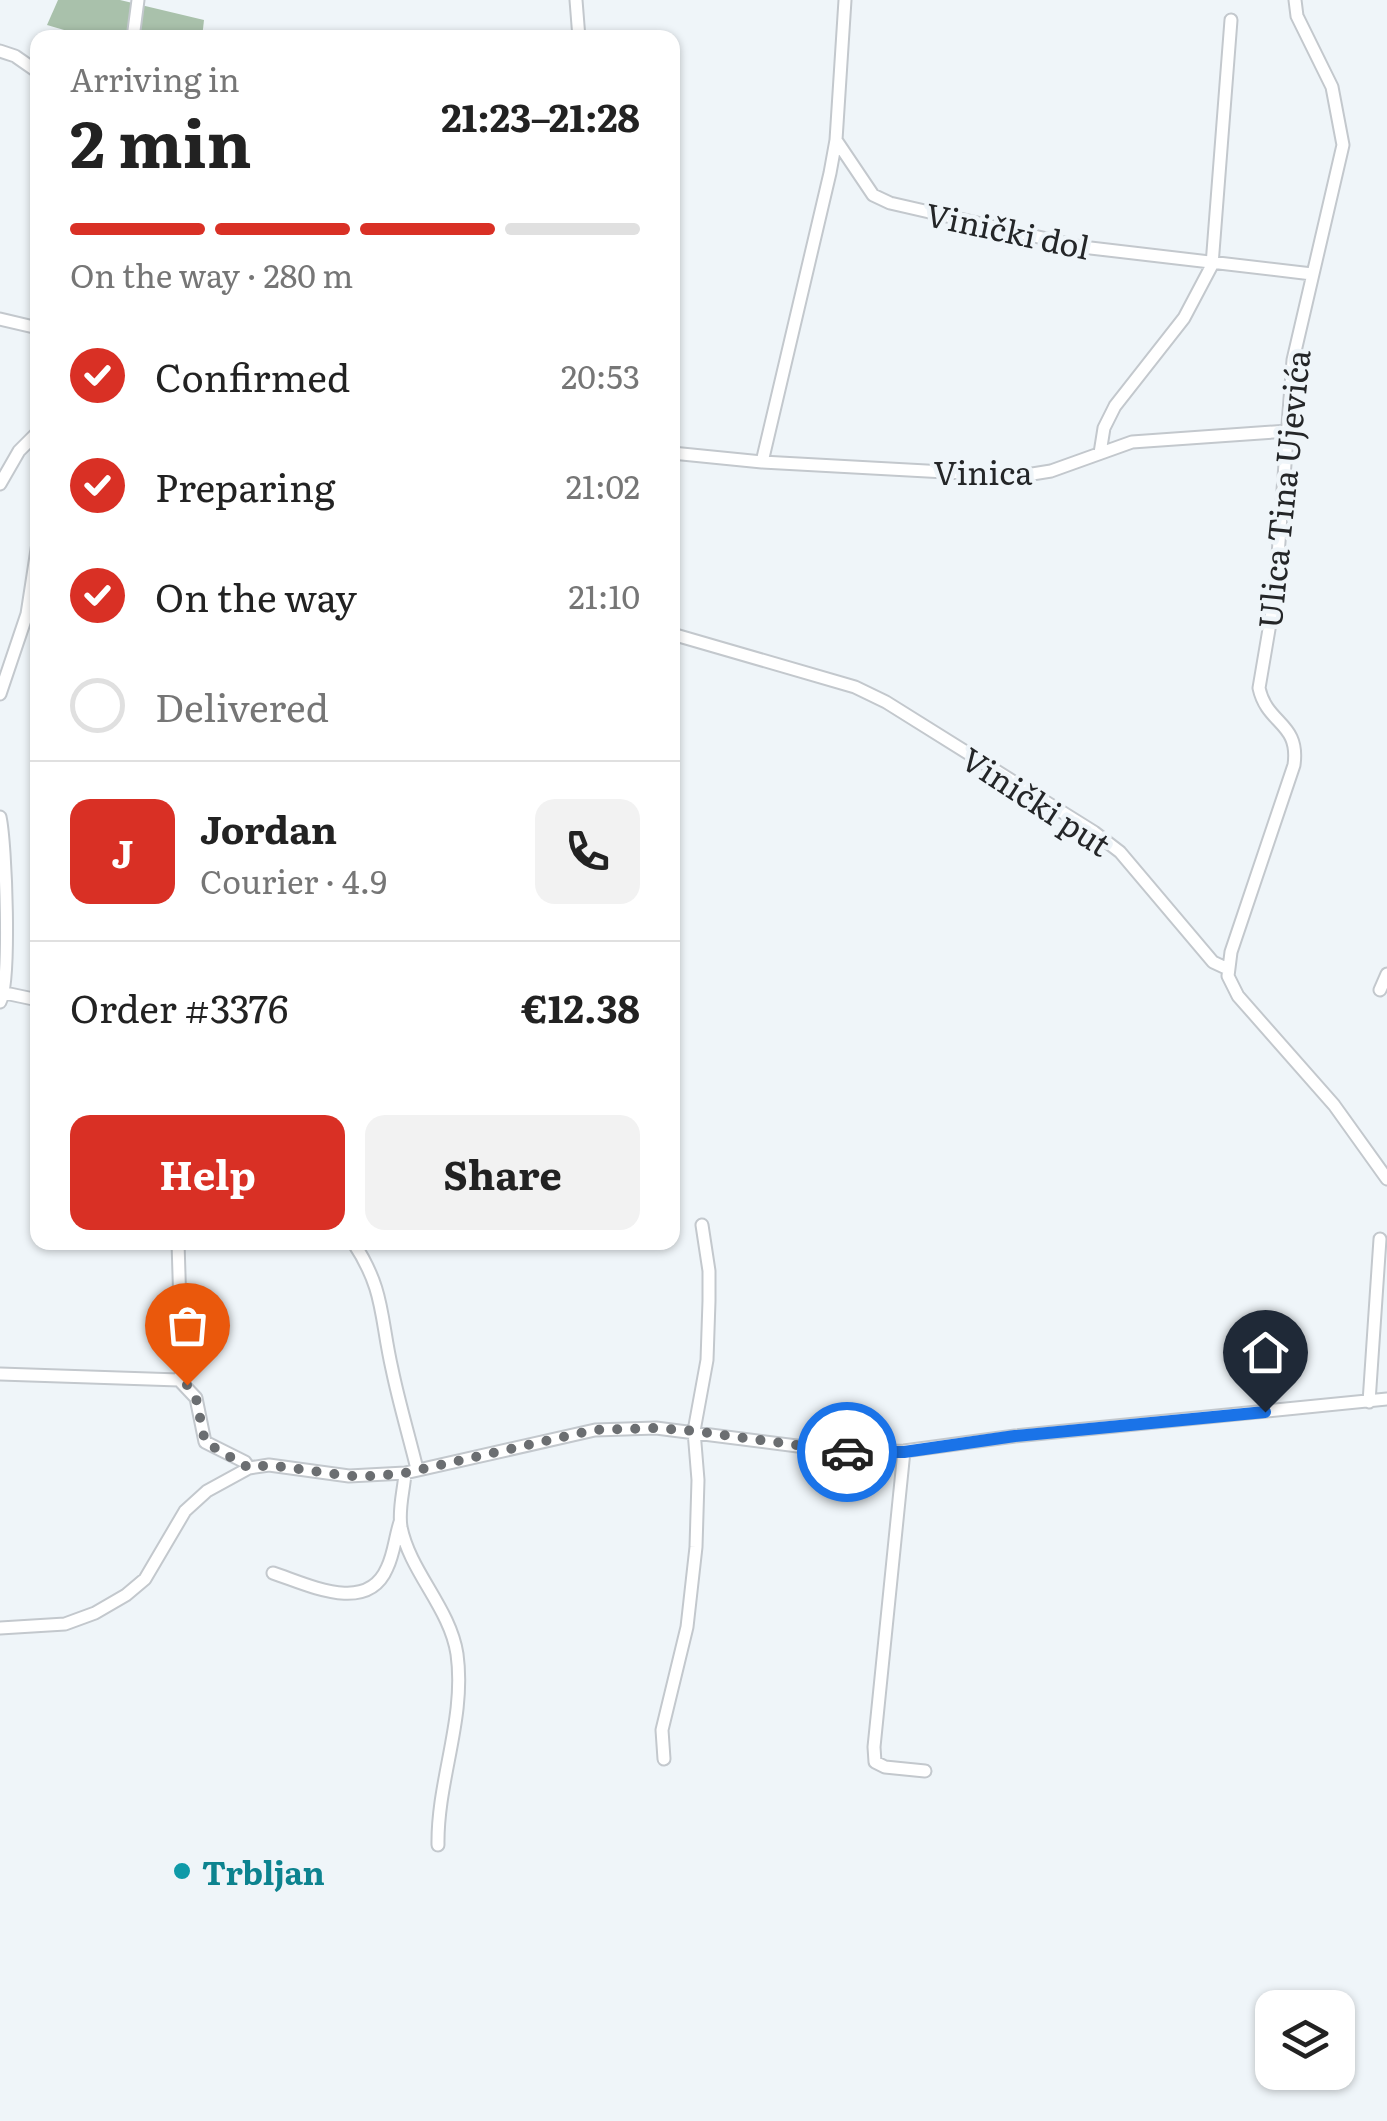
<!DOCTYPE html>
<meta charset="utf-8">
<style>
:root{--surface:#fff;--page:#f2f2f2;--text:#222;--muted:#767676;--line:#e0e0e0;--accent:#d93025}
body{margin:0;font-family:Literata,serif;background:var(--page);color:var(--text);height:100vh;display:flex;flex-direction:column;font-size:38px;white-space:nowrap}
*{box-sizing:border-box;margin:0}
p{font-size:32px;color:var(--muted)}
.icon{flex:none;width:55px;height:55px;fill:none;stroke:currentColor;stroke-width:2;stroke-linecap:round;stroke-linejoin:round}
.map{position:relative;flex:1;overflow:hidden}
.sheet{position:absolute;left:30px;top:30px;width:650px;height:1220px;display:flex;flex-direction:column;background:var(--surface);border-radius:20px;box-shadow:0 2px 8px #0004}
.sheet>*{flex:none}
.fabs{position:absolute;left:1255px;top:1990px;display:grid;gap:20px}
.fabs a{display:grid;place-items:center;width:100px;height:100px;border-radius:20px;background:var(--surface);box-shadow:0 2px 8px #0004;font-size:50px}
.pin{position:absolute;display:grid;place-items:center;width:85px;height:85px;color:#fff;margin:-102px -42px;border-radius:50% 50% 50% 0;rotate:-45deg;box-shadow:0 0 10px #0007}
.pin .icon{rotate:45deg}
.courier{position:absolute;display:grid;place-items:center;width:100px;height:100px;margin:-50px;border:8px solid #1a73e8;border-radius:50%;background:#fff;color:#222;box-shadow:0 2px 12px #0007}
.summary em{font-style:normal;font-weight:700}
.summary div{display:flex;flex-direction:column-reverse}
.summary{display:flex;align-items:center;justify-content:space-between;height:170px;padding:0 40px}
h1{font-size:65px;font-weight:700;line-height:75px}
.bar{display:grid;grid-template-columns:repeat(4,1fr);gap:15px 10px;align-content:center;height:120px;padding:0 40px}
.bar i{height:12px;border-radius:8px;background:var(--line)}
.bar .active{background:var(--accent)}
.bar p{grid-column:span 4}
.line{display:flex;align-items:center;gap:25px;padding:0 40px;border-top:2px solid var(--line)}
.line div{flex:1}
.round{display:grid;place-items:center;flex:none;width:105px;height:105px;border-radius:20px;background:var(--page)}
ol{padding:0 40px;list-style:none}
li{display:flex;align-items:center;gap:30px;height:110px}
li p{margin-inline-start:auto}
li .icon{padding:10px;border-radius:50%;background:var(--accent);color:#fff;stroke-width:4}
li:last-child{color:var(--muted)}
li i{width:55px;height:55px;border:5px solid var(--line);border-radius:50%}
.action{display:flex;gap:20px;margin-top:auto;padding:20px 40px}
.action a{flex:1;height:115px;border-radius:20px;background:var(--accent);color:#fff;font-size:40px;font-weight:700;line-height:115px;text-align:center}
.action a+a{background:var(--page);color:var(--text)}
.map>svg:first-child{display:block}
.forest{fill:#a9c1ab}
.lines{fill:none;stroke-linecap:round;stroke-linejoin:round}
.minor-casing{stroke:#c3c8cd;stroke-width:15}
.minor{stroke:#fff;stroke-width:11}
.done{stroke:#6b6e71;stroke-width:10;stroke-dasharray:0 18}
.route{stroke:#1a73e8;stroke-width:12}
.culture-dot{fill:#0f9aa8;stroke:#eff5f9;stroke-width:4}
.labels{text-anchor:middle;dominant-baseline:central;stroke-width:9;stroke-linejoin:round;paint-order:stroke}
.street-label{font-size:32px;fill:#242628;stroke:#eff5f9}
.culture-label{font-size:32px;font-weight:bold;fill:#0d838f;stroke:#eff5f9;text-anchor:start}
</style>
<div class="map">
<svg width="1387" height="2121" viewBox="0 0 1387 2121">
<rect width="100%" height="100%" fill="#eff5f9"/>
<path class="forest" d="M 58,0 L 120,0 L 204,20 L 202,38 L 88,37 L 47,25 Z"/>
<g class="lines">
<g class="minor-casing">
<path id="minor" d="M 576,0 L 579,38
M 1295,0 L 1297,16 L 1332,87 L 1343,145 L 1293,360 L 1275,594 L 1259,688 C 1267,725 1300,722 1294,765 L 1231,952 L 1228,976 L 1238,996 L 1334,1105 L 1387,1179
M 133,38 L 138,0
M 0,51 L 15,56 L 38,72
M 836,140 L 873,195 L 890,203 L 1082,247 L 1312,274
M 0,319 L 38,328
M 672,453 L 762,462 L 1020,476 L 1051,471 L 1132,442 L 1288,431
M 1100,453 L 1104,428 L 1115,406 L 1184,318 L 1212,265 L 1231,20
M 762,462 L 830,173 L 836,140 L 845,0
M 0,484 L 19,451 L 38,432
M 672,634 L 855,687 L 886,702 L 1094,832 L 1120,852 L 1213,962 L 1228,969
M 0,694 L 27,614 L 38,543
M 0,817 C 6,844 11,982 0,1002
M 1380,990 L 1387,974
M 5,993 L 38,1000
M 178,1242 L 182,1372 L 179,1380
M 353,1242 C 385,1290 380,1317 392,1369 C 399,1403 409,1436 417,1469
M 0,1374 L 179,1380 L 196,1398 L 205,1442 L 245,1462 L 249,1468
M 1369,1402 L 1380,1239
M 904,1451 L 874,1747 L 875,1762 L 885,1767 L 925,1771
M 405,1473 C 404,1490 398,1509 401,1527 C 410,1572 450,1608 457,1654 C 466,1719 437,1780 438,1845
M 273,1573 C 307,1584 367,1615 387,1568 C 394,1554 395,1537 400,1522
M 0,1628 L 65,1624 L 95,1613 L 126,1595 L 145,1579 L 185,1511 L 207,1491 L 249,1468 L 269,1465 L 349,1476 L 405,1473 L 595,1430 L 656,1428 L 844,1452 L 904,1451 L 1015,1436 L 1387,1399
M 664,1759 L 662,1730 L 687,1627 L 696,1547 L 698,1480 L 694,1431 L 707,1360 L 709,1301 L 709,1271 L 702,1225"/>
</g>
<use href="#minor" class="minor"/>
</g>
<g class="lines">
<path class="done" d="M 187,1385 L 196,1398 L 205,1442 L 249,1468 L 269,1465 L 349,1476 L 374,1476 L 405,1473 L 594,1430 L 656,1428 L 694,1431 L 847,1452"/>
<path class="route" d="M 847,1452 L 904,1452 L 1015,1436 L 1265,1412"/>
</g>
<circle class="culture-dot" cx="182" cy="1871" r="10"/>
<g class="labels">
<g class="street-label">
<text transform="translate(1008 229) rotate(12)">Vinički dol</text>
<text x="983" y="471">Vinica</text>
<text transform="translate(1282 489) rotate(-84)">Ulica Tina Ujevića</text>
<text transform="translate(1037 800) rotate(33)">Vinički put</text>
</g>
<g class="culture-label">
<text x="202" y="1871">Trbljan</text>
</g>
</g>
</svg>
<div class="fabs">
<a><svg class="icon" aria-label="layers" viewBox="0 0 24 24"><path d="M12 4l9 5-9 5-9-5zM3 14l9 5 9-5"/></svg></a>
</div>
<div class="pin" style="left:187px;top:1385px;background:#ea580c"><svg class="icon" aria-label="bag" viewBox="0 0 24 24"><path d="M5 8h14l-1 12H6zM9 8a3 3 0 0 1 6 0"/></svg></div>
<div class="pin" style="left:1265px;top:1412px;background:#1f2937"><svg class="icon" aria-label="home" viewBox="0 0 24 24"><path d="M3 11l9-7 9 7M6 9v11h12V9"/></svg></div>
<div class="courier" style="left:847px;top:1452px"><svg class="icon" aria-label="car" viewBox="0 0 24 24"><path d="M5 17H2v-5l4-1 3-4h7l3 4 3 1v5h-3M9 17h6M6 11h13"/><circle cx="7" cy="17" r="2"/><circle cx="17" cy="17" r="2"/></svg></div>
<section class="sheet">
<div class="summary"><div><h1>2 min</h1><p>Arriving in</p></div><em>21:23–21:28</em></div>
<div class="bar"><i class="active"></i><i class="active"></i><i class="active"></i><i></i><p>On the way · 280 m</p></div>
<ol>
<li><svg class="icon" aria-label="check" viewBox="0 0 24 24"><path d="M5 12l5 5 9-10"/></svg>Confirmed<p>20:53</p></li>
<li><svg class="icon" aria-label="check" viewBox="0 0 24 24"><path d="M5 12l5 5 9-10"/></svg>Preparing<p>21:02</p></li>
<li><svg class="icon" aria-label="check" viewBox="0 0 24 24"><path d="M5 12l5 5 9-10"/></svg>On the way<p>21:10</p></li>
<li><i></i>Delivered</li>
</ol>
<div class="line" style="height:180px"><b class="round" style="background:var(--accent);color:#fff">J</b><div><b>Jordan</b><p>Courier · 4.9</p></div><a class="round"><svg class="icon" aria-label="phone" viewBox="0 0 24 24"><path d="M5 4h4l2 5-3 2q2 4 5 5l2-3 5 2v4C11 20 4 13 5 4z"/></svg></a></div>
<div class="line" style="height:130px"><div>Order #3376</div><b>€12.38</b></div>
<div class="action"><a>Help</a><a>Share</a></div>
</section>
</div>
